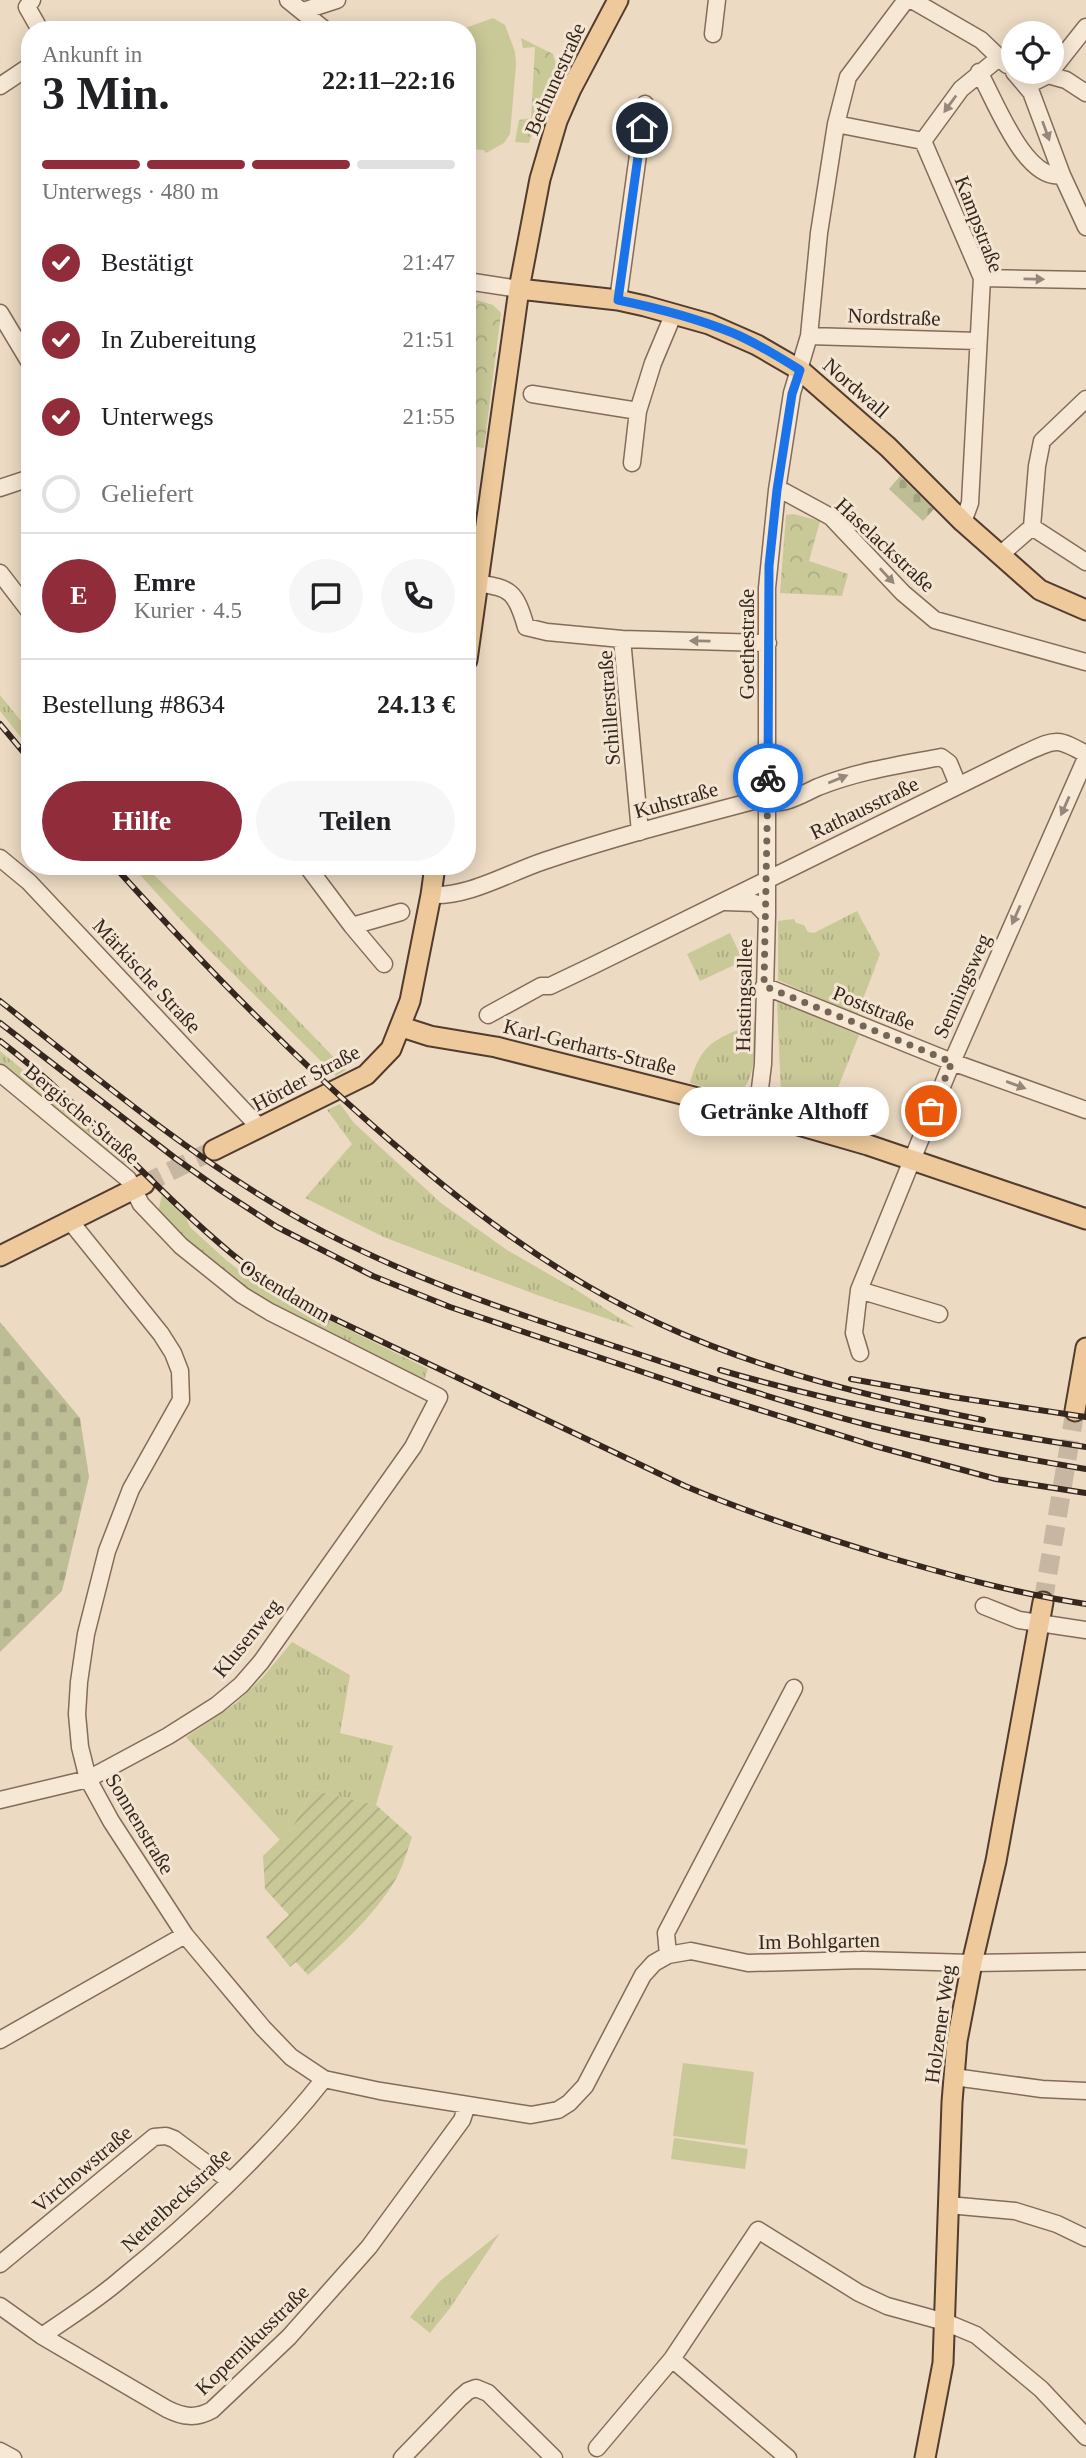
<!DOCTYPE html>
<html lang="de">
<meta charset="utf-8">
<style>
:root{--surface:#fff;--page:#f6f6f6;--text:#202124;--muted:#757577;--line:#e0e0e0;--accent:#912d3b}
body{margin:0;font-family:Georgia,serif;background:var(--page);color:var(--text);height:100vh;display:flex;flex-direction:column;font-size:26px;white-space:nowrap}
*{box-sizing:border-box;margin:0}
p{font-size:23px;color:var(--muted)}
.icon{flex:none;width:38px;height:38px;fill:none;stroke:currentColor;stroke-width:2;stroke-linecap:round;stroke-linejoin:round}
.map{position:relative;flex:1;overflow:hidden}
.sheet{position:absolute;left:21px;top:21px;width:455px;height:854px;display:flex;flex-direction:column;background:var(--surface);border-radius:28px;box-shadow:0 4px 18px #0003}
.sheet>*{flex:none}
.controls{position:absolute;left:1001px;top:21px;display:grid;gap:14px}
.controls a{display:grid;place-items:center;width:63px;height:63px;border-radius:50%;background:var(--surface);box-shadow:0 4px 18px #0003;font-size:35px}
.pin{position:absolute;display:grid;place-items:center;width:60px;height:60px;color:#fff;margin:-30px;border:4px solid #fff;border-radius:50%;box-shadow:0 2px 7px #0007}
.courier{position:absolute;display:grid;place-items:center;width:70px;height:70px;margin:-35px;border:5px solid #1a73e8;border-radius:50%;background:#fff;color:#222;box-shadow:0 2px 9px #0007}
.bubble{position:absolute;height:49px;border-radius:24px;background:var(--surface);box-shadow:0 4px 18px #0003;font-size:23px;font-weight:600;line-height:49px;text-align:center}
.headline em{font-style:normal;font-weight:600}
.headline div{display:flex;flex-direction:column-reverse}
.headline{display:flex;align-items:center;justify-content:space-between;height:119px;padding:0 21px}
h1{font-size:46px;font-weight:600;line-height:52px}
.bar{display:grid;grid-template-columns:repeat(4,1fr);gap:10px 7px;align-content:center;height:84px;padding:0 21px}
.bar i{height:9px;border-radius:5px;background:var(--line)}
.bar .current{background:var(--accent)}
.bar p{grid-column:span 4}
.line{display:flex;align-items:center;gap:18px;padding:0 21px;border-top:2px solid var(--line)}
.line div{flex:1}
.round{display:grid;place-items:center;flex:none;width:74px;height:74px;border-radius:37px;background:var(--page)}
ol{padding:0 21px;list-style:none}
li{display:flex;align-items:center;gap:21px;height:77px}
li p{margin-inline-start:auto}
li .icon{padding:7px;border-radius:50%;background:var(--accent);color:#fff;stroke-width:4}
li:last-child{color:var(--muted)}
li i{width:38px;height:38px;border:4px solid var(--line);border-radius:50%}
.primary-button{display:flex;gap:14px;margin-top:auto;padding:14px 21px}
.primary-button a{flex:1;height:80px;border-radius:42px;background:var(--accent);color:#fff;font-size:28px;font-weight:600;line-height:80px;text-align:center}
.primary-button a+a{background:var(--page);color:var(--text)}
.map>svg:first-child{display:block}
.grass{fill:url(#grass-tufts)}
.cemetery{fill:url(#cemetery-stones)}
.park{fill:url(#park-crowns)}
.garden{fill:url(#garden-furrows)}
.pitch{fill:#c9c897}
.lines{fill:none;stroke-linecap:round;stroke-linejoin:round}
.major-tunnel{stroke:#c7b6a1;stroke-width:19;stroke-dasharray:19 10;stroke-linecap:butt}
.minor-casing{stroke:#856b5a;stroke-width:19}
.major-casing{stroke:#523b2f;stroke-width:23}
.minor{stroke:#f7e8d5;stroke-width:16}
.major{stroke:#edc99c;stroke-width:19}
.rail-casing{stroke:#35261e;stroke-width:6}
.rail{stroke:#f3e5d2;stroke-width:3.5;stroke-dasharray:10;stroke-linecap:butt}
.oneway{fill:#96877a}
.done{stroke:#756557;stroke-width:7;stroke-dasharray:0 12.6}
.route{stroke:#1a73e8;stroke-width:9}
.labels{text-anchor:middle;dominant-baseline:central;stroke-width:6;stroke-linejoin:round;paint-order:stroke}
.street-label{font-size:21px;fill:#35261e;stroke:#f3e5d2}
</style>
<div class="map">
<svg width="1086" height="2458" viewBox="0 0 1086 2458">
<defs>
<pattern id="grass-tufts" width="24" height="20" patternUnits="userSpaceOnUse" patternTransform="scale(1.75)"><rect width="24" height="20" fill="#c9c897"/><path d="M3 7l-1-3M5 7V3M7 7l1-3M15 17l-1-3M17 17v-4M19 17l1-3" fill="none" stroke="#adac82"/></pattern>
<pattern id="cemetery-stones" width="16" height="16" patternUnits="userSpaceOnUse" patternTransform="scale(1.75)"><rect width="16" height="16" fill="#bebe96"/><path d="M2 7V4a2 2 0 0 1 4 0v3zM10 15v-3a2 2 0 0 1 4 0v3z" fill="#a4a381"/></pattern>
<pattern id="park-crowns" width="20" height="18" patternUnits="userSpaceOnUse" patternTransform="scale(1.75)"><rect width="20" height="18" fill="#c9c897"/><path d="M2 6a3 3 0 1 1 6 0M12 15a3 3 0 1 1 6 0" fill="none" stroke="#adac82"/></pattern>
<pattern id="garden-furrows" width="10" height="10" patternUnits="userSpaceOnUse" patternTransform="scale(1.75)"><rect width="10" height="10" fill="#c9c897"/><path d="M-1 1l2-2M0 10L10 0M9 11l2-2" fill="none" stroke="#adac82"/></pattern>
</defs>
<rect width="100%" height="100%" fill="#ecdac2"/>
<path class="grass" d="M 0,695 L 30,732 L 30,749 L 0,711 Z
M 132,866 L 145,866 L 212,931 L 346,1070 L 336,1076 L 200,941 Z
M 857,911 L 880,954 L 857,1015 L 778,980 L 778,921 L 794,919 L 796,923 L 804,925 L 808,932 L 814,933 Z
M 730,933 L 743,961 L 700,981 L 687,954 Z
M 777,1001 L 859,1035 L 827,1115 L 791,1106 L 781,1096 Z
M 756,1021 C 754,1043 758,1087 734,1095 L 690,1083 C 703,1038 717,1041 756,1021 Z
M 0,1051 L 67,1106 L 66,1108 L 128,1163 L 125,1166 L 0,1067 Z
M 340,1104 L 354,1123 L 441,1203 L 507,1250 L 578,1291 L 635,1328 L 537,1295 L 386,1238 L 305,1198 L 352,1144 L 327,1110 Z
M 162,1195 L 186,1218 L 190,1227 L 226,1260 L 251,1279 L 280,1296 L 428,1369 L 424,1380 L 271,1306 L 227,1276 L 158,1213 Z
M 292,1642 L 350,1675 L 340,1733 L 393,1746 L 376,1805 L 312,1790 L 292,1828 L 280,1840 L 186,1737 L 235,1704 L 263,1677 Z
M 500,2233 L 450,2308 L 430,2333 L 410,2317 L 440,2281 Z"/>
<path class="cemetery" d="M 900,476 L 934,509 L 923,521 L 889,489 Z
M 0,1322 L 80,1418 L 89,1477 L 62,1591 L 0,1652 Z"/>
<path class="park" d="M 521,38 L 553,54 L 556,65 L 529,143 L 515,142 L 519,120 L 531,118 L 535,47 L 523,48 Z
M 467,297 L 493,305 L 501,313 L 484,448 L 467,446 Z
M 793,514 L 820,521 L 809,561 L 848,574 L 842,596 L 780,593 L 786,515 Z"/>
<path class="garden" d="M 312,1790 L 376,1805 L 412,1837 C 408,1849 404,1862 399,1873 C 380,1911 339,1947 308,1975 L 296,1962 L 290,1967 L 266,1937 L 289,1915 L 265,1889 L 263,1856 L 292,1828 Z"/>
<path class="pitch" d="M 493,18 L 505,25 L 515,52 L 516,64 L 510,134 L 504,143 L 486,153 L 484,150 L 471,149 L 471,138 L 467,138 L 467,30 L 460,30 Z
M 683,2063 L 754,2072 L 745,2145 L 673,2136 Z
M 674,2138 L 748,2149 L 745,2169 L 671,2159 Z"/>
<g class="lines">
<path class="major-tunnel" d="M 144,1184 L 214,1150
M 1043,1602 L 1075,1411"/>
<g class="minor-casing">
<path id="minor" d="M 32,0 L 27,7 L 40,30
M 288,0 L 325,30
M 912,0 L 981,40 L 1007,65
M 303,11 L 337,0
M 713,34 L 717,0
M 1052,70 L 1086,27
M 979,72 C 995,100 1025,182 1062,175
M 1014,72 L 1031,92 L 1062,175 L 1086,227
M 1028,85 L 1048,75 L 1066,80 L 1086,93
M 0,86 L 30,66
M 836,124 L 923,141
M 982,278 L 1086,280
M 467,281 L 519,289
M 618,300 L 645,104
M 0,313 L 30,363
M 809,336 L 978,341
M 532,394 L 638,411 L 632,463
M 638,411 L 653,363 L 674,313
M 0,488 L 30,478
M 777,490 L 785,492 L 831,517 L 903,593 L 935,620 L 1086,662
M 963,522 L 970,503 L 982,278 L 923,141 L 961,89 L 1000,57
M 1032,527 L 1086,562
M 1000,555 L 1032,527 L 1037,466 L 1042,441 L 1086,399
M 0,573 L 30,612
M 467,581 C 508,589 514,585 526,627 L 547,632 L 622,639
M 640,832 L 622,639 L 768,643
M 0,858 L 29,882 L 260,1128
M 307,866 L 352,926
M 431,895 C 469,897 508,873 544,861 C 615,837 689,818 761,799 C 780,809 800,795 818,787 C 858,771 899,765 941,757 L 949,763 L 958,785
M 725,902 L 755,903 L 767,915
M 384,964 L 352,926 L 401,912
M 764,986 L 952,1062 L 1086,1110
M 488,1015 L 541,986 L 550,986 L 594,965 L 1025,753 C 1056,739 1056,737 1086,754
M 0,1073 L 128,1179 L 141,1204 L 181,1246 L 242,1295 L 270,1312 L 439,1397 L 413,1447 L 261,1662 L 241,1685 L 217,1705 L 168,1736 L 88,1779 L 0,1800
M 757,1113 L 763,1064 L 767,915 L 767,588 L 777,490 L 792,393 L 809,336 L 819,233 L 836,124 L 848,77 L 906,0
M 70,1221 L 161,1334 L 173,1353 L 180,1371 L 181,1400 L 131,1489 L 107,1551 L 86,1634 L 79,1682 L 77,1714 L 80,1747 L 88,1779 L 111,1821 L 185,1935 L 263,2028 L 291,2057 L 324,2079 L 380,2091 L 531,2115 L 558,2110 L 569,2103 L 585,2086 L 643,1975 L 654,1963 L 668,1955 L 691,1951 L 748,1963 L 862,1960 L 972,1963 L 1086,1961
M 859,1290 L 939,1314
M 860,1353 L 854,1333 L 859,1290 L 952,1062 L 1086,758
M 984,1606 L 1019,1620 L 1086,1630
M 668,1955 L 666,1933 L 794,1688
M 0,2040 L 185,1935
M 954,2077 L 1042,2089 L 1086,2091
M 948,2205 L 1015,2211 L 1057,2224 L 1086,2238
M 0,2264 L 154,2137 L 166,2136 L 174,2139 L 230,2181
M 0,2306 L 42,2336 L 167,2409 C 183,2417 196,2419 212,2410 L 289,2337 L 369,2247 L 462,2120 L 467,2105
M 42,2336 C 69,2317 97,2300 121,2279 C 190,2223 269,2149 324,2079
M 672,2359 L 788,2458
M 597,2448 L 672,2359 L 758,2230 L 859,2293 L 887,2306 L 945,2322 L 976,2335 L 1041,2389 L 1086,2437
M 0,2451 L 13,2458
M 402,2458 L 460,2398 L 468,2391 L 476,2388 L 488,2393 L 554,2458"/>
</g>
<g class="major-casing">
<path id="major" d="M 519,289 L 618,300 L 645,306 L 709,324 L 757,345 L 800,370 L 888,447 L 963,522 L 1040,590 L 1086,610
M 467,660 L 519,289 L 540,179 L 557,121 L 571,89 L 618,0
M 402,1027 L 430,1036 L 496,1047 L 757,1113 L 868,1145 L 1086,1219
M 214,1150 L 366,1075 L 391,1049 L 410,1001 L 431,895 L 435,866
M 0,1256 L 144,1184
M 1075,1411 L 1086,1348
M 925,2458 L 943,2363 L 952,2102 L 957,2041 L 972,1963 L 996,1861 L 1043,1602"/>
</g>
<use href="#minor" class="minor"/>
<use href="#major" class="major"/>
<g class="rail-casing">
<path id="rail" d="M 0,724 L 30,760
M 114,866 C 196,957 280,1044 372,1125 C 462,1204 549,1272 658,1323 C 758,1370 875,1398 983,1420
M 0,1001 C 90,1072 177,1146 276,1205 C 383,1270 502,1309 620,1348 C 702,1375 784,1403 868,1425 C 940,1443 1013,1457 1086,1469
M 0,1023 L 175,1158 L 220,1190 L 277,1227 L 373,1276 L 450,1307 L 693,1389 L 875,1446 L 996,1479 L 1086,1493
M 0,1041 C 84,1105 151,1187 232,1254 C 261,1278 293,1296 326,1315 L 685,1486 C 751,1514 819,1536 888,1557 C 953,1576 1018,1594 1086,1604
M 720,1370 C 840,1405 963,1428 1086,1447
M 851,1379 L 953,1397 L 1086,1417"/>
</g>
<use href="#rail" class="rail"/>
</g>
<defs><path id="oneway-solid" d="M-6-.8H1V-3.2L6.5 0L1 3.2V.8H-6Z" transform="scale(1.75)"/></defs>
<g class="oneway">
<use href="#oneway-solid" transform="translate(950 104) rotate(126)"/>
<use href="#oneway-solid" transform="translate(1046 131) rotate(70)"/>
<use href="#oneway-solid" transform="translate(1034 279) rotate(1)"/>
<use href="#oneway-solid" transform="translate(887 576) rotate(47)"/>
<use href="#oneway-solid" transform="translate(700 641) rotate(-179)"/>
<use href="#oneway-solid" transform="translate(838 779) rotate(-22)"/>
<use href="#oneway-solid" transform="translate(1065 806) rotate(114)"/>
<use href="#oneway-solid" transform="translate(1016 915) rotate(114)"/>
<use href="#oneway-solid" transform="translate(1016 1085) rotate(20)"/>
</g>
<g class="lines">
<path class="done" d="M 768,778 L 764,986 L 952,1062 L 931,1111"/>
<path class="route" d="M 642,128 L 618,300 C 657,308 696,318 733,333 C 757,343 779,357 800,370 L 792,394 L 777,490 L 769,566 L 768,778"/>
</g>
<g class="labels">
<g class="street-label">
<text transform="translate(555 79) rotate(-66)">Bethunestraße</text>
<text transform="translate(979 224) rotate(69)">Kampstraße</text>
<text transform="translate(894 317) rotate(2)">Nordstraße</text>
<text transform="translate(856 388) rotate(41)">Nordwall</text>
<text transform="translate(885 545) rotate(43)">Haselackstraße</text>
<text transform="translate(747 644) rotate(-90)">Goethestraße</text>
<text transform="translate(609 708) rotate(-94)">Schillerstraße</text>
<text transform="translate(676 800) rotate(-16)">Kuhstraße</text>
<text transform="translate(864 808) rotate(-26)">Rathausstraße</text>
<text transform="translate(147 976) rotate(47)">Märkische Straße</text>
<text transform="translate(962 986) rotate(-66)">Senningsweg</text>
<text transform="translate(744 995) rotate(-89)">Hastingsallee</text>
<text transform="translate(874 1008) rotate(22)">Poststraße</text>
<text transform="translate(590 1047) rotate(14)">Karl-Gerharts-Straße</text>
<text transform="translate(306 1078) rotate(-28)">Hörder Straße</text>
<text transform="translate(82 1114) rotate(40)">Bergische Straße</text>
<text transform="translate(285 1291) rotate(31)">Ostendamm</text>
<text transform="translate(247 1638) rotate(-51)">Klusenweg</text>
<text transform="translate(140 1824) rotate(59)">Sonnenstraße</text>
<text transform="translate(819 1941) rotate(-1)">Im Bohlgarten</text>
<text transform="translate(940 2024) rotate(-82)">Holzener Weg</text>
<text transform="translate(82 2169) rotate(-40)">Virchowstraße</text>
<text transform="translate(176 2200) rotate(-43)">Nettelbeckstraße</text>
<text transform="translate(252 2340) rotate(-44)">Kopernikusstraße</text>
</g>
</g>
</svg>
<div class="controls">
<a><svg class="icon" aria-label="locate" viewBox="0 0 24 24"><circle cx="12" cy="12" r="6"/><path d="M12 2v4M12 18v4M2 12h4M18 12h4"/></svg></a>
</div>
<div class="pin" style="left:931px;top:1111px;background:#ea580c"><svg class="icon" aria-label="bag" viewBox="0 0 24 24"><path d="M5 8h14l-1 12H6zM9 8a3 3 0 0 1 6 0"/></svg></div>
<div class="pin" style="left:642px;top:128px;background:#1f2937"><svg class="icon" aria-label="home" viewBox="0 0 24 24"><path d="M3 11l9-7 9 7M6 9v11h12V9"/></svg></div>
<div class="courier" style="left:768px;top:778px"><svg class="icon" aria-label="bike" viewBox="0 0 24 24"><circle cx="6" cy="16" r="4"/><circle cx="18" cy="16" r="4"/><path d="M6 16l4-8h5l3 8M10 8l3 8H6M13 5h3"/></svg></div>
<div class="bubble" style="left:679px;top:1087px;width:210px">Getränke Althoff</div>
<section class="sheet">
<div class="headline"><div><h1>3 Min.</h1><p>Ankunft in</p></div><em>22:11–22:16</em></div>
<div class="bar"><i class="current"></i><i class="current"></i><i class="current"></i><i></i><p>Unterwegs · 480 m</p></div>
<ol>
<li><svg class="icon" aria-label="check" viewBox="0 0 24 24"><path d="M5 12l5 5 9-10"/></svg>Bestätigt<p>21:47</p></li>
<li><svg class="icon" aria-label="check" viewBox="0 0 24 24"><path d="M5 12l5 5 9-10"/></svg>In Zubereitung<p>21:51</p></li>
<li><svg class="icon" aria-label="check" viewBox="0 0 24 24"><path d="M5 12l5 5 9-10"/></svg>Unterwegs<p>21:55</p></li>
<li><i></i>Geliefert</li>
</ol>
<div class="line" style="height:126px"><b class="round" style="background:var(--accent);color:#fff">E</b><div><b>Emre</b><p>Kurier · 4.5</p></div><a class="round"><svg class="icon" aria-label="chat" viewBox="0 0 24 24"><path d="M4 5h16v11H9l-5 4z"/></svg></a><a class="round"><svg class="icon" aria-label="phone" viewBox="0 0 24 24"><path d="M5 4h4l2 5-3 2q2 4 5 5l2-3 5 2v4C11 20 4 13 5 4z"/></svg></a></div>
<div class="line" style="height:91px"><div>Bestellung #8634</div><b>24.13 €</b></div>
<div class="primary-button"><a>Hilfe</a><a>Teilen</a></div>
</section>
</div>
